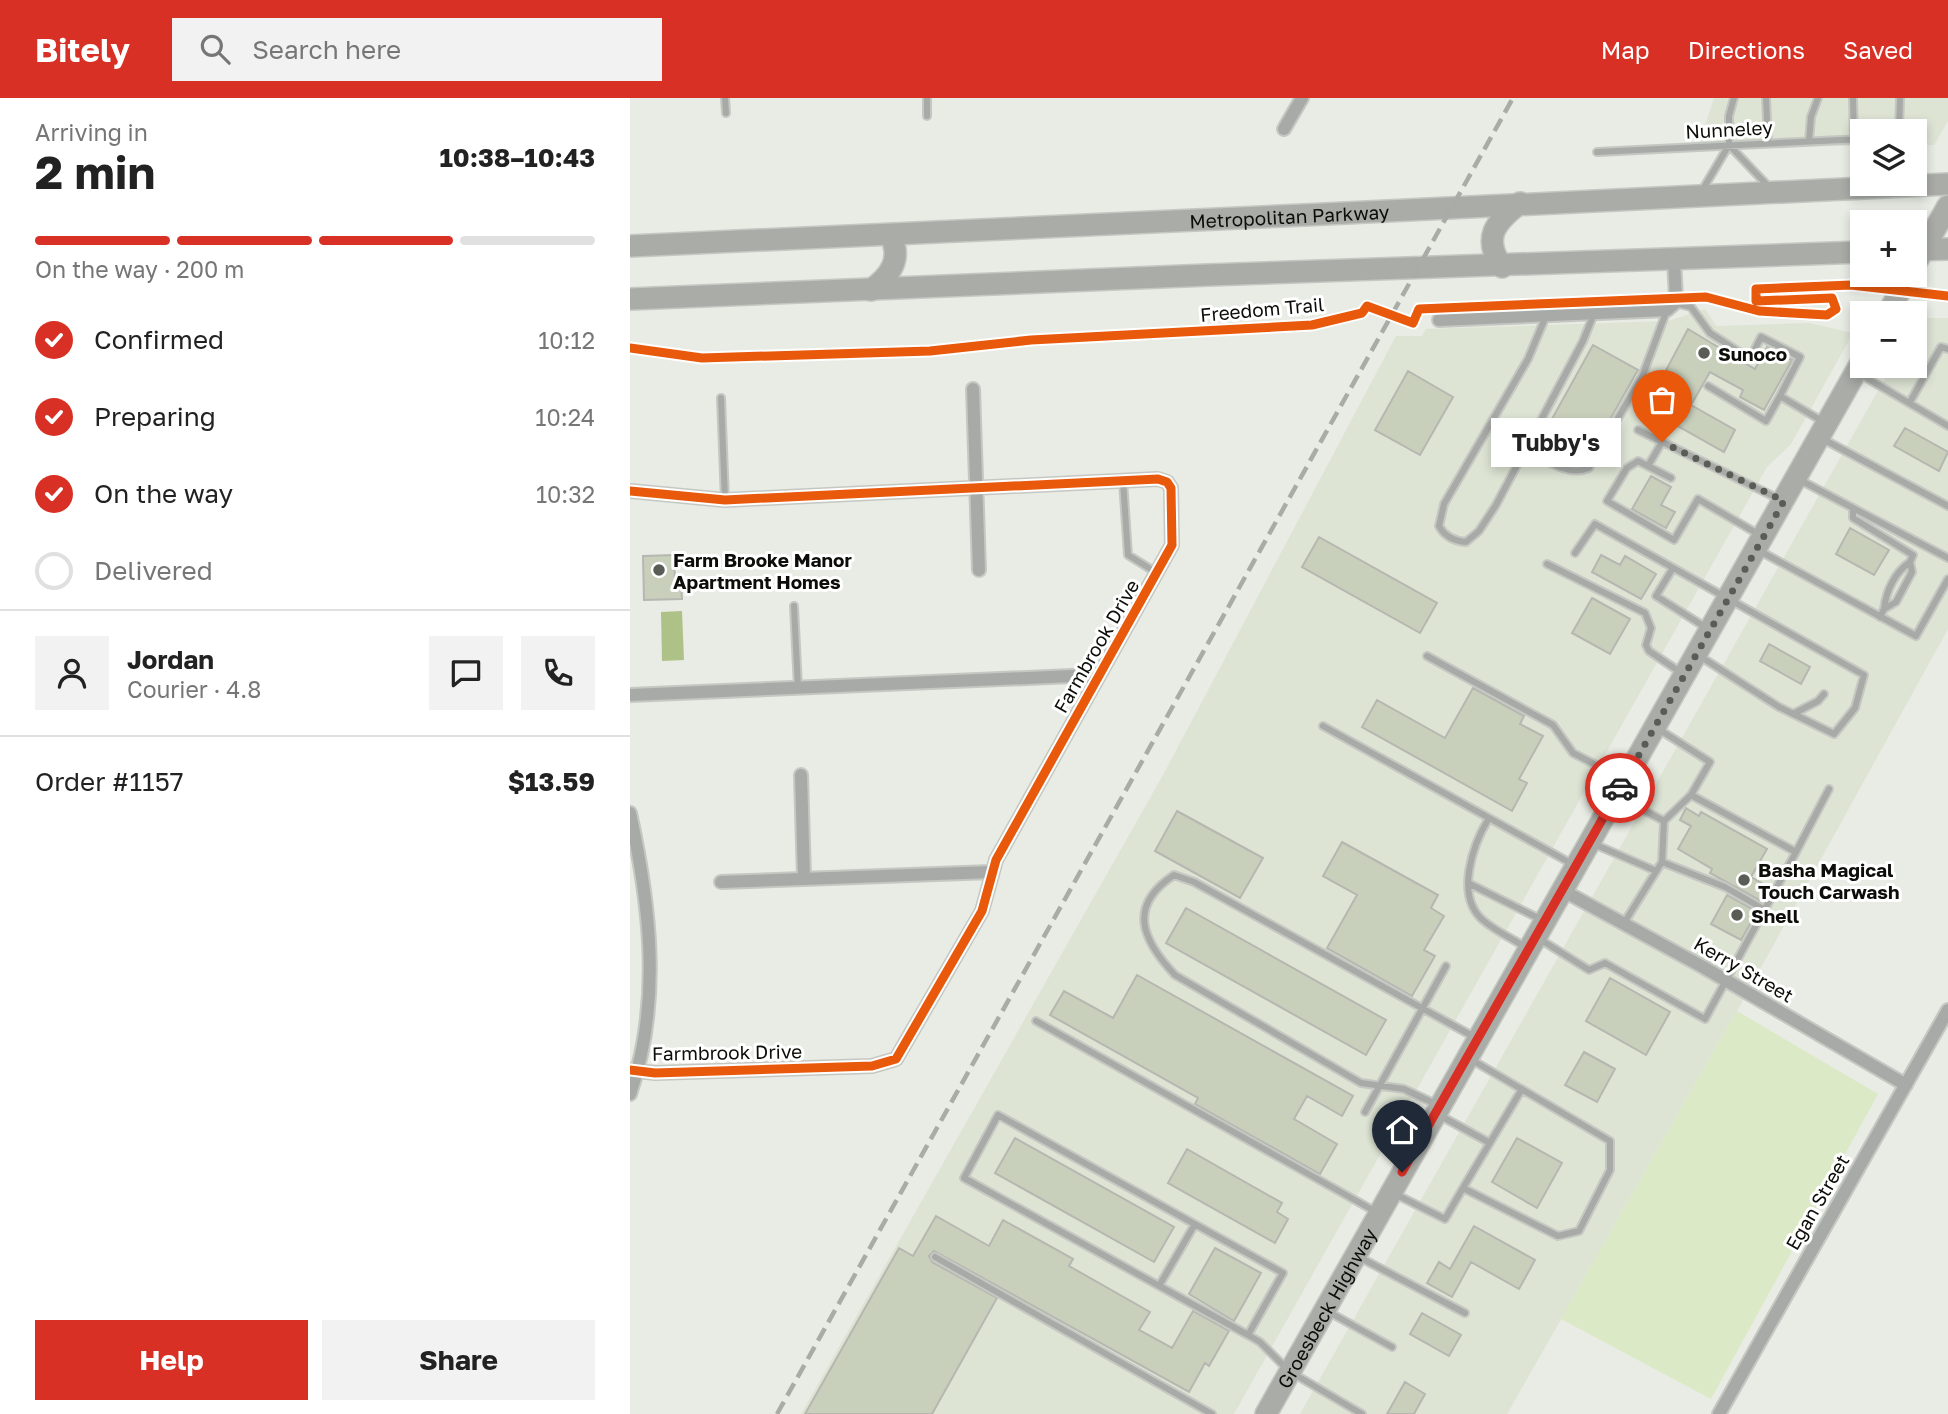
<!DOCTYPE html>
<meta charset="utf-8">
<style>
:root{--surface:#fff;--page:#f2f2f2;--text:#222;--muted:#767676;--line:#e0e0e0;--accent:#d93025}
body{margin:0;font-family:"Golos Text",sans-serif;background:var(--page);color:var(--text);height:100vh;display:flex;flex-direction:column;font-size:26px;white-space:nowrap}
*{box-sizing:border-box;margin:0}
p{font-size:23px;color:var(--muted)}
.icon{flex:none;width:38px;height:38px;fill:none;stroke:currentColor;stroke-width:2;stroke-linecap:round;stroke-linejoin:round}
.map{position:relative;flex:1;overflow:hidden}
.panel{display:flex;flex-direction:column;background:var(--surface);width:630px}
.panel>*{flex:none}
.buttons{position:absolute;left:1220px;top:21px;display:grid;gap:14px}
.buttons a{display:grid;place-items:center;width:77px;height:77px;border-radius:0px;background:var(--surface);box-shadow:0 4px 10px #0003;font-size:35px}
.pin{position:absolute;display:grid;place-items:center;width:60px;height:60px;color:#fff;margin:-72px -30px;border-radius:50% 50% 50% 0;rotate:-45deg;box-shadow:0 0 7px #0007}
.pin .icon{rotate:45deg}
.courier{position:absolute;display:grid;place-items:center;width:70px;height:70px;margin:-35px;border:5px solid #d93025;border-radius:50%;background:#fff;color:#222;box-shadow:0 2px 9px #0007}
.bubble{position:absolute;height:49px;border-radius:0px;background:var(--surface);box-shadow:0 4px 10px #0003;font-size:23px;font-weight:700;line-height:49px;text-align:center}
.summary em{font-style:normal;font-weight:700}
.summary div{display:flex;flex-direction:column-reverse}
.summary{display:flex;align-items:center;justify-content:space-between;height:119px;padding:0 35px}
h1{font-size:46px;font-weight:700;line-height:52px}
.bar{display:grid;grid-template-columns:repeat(4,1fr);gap:10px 7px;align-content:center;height:84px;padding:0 35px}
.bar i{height:9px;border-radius:5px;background:var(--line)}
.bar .on{background:var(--accent)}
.bar p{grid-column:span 4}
.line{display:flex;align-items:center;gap:18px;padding:0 35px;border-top:2px solid var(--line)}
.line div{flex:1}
.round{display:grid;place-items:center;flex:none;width:74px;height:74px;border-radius:0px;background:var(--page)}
ol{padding:0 35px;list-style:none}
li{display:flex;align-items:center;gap:21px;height:77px}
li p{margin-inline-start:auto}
li .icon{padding:7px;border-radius:50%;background:var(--accent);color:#fff;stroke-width:4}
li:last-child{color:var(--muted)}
li i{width:38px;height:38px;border:4px solid var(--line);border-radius:50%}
.action{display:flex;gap:14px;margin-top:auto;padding:14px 35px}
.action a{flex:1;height:80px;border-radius:0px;background:var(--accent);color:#fff;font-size:28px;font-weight:700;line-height:80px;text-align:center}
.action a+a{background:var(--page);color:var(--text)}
header{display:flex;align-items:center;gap:42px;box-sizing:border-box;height:98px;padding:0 35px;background:var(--accent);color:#fff}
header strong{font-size:33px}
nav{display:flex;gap:38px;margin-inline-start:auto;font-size:24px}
.search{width:490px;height:63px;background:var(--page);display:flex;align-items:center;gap:18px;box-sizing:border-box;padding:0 24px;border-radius:0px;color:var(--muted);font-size:26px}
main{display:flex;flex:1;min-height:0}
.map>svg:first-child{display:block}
.built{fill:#dde4d4}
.green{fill:#dce9c6}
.water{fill:#aec187}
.building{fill:#c8cfbb;stroke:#b5b7b1;stroke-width:2}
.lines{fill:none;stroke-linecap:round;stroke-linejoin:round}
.lane-casing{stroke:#c5c8c2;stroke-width:10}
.street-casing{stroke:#c5c8c2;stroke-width:16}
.primary-casing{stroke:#c5c8c2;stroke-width:24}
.lane{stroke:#a8aaa7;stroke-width:6}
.street{stroke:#a8aaa7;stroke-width:12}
.primary{stroke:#aaaca8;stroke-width:21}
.rail{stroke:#a9aba7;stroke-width:4.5;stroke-dasharray:14 7;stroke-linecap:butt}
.cycleway-casing{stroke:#fff;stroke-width:13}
.cycleway{stroke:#e8590c;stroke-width:9}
.done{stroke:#5a5c56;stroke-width:7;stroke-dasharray:0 12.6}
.route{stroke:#d93025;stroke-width:9}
.poi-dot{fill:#5a5c56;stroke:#fff;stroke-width:2.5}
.labels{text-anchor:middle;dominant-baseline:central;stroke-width:6;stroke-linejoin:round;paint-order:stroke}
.street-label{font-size:19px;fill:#0d0e0a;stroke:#fff}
.poi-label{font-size:19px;font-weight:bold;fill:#0d0e0a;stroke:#fff;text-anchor:start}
</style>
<header>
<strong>Bitely</strong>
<div class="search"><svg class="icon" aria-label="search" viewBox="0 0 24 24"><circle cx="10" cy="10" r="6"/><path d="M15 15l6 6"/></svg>Search here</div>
<nav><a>Map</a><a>Directions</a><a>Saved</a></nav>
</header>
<main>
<section class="panel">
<div class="summary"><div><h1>2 min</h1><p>Arriving in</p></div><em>10:38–10:43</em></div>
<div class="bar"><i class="on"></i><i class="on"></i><i class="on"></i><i></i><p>On the way · 200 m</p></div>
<ol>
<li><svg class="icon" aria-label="check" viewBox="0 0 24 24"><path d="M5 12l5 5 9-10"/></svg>Confirmed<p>10:12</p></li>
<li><svg class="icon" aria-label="check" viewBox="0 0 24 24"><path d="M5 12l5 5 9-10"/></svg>Preparing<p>10:24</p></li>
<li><svg class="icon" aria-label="check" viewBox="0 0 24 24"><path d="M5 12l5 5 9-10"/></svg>On the way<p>10:32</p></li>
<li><i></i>Delivered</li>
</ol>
<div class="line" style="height:126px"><a class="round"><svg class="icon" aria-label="person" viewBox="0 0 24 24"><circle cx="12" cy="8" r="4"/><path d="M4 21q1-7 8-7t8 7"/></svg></a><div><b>Jordan</b><p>Courier · 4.8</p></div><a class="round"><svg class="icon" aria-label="chat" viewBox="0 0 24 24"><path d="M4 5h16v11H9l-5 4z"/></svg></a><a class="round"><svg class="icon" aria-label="phone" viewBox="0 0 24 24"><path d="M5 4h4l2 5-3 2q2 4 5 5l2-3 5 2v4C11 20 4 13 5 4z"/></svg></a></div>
<div class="line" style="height:91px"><div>Order #1157</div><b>$13.59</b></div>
<div class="action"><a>Help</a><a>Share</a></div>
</section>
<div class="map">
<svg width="1318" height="1316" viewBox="0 0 1318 1316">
<rect width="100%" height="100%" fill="#e8ece4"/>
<path class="built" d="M 1084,0 L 1318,0 L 1318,23 L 1304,47 L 1285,47 L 1284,33 L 1232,33 L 1232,48 L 1068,49 Z
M 1075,211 L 1086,228 L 1179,225 L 1223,235 L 1161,346 L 1137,369 L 604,1316 L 171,1316 L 533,677 L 766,238 L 792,238 L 796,231 L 1038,223 Z
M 1290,220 L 1318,220 L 1318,531 L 1107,913 L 877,1316 L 670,1316 L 1262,268 L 1284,268 L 1285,229 Z"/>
<path class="green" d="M 1107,913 L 1248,996 L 1081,1301 L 931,1221 Z"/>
<path class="water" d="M 52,513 L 54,562 L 32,563 L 31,514 Z"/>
<path class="building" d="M 1058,231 L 1125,271 L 1137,249 L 1162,262 L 1134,312 L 1110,299 L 1113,292 L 1080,274 L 1061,307 L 1105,332 L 1094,354 L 1016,310 Z
M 963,247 L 1008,272 L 957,362 L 913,337 Z
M 778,273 L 823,299 L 790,357 L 745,332 Z
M 1275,330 L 1318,354 L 1309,373 L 1264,348 Z
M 1021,378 L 1041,389 L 1031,407 L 1045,414 L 1036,430 L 1002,411 Z
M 1220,430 L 1259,452 L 1244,477 L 1206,456 Z
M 689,439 L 807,505 L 790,535 L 672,469 Z
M 44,457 L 45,486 L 51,486 L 52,501 L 14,502 L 13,458 Z
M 971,457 L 990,467 L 995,458 L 1026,476 L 1011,501 L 962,474 Z
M 962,500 L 1000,521 L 980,556 L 942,535 Z
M 1139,546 L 1180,569 L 1171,586 L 1130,563 Z
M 843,590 L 894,618 L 890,626 L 913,638 L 889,681 L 897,685 L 882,713 L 732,629 L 747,602 L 815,640 Z
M 1056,710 L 1069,718 L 1071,714 L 1137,751 L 1121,779 L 1135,787 L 1136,793 L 1131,803 L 1080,775 L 1082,771 L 1048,751 L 1061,728 L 1050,722 Z
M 547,713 L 633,760 L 610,800 L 525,753 Z
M 712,744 L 808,797 L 801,810 L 814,818 L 794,852 L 805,858 L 782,898 L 697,850 L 727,797 L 693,778 Z
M 1097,797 L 1127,814 L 1111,842 L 1081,826 Z
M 556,810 L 756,922 L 736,957 L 536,845 Z
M 507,877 L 723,998 L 712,1018 L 677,998 L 664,1021 L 707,1046 L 690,1076 L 565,1006 L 568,1000 L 420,917 L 434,893 L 483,920 Z
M 980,880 L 1040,914 L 1016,957 L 956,923 Z
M 954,954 L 985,971 L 967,1004 L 935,987 Z
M 385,1040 L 544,1129 L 524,1164 L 365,1075 Z
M 887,1040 L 932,1065 L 907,1110 L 862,1084 Z
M 557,1051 L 652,1105 L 647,1114 L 658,1121 L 645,1145 L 538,1085 Z
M 306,1118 L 359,1148 L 373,1122 L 443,1161 L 439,1168 L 520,1214 L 509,1232 L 542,1250 L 563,1213 L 599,1233 L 579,1268 L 575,1265 L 559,1294 L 304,1153 L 299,1158 L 302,1164 L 367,1200 L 302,1316 L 175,1316 L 269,1150 L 283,1158 Z
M 844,1128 L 905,1162 L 889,1191 L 841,1164 L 822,1199 L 797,1185 L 809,1164 L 820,1171 Z
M 585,1150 L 631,1175 L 604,1223 L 559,1196 Z
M 792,1215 L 831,1237 L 819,1258 L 780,1236 Z
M 775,1284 L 795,1296 L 784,1316 L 757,1316 Z"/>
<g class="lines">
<g class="lane-casing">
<path id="lane" d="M 95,0 L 96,15
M 297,0 L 297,18
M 1136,0 L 1138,45
M 1223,0 L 1224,42
M 1269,33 L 1270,0
M 1179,43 L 1181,19 L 1188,0
M 1099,47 L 1099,18 L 1104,0
M 967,54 L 1232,41
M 1073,91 L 1099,47 L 1138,88
M 1045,205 L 1061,209 L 1080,235 L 1120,261 L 1131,239 L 1170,259 L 1150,298 L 1192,323
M 916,218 L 898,261 L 814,406 L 809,428 C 815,439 824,443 836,444 L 849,433 L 866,407 L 953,243 L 964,216
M 1228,275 L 1318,328
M 1078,288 L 1136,323 L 1150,298
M 91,300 L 95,402
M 1280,304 L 1311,249 L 1318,251
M 1008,332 L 1149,401
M 1191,340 L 1318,408
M 895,350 C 914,361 937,379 959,370 L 1012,279 L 1037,212
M 1018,368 L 1032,344
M 1041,380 L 1008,363 L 997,370 L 977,403 L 1044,442 L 1068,401 L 1128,436
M 1168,381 L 1318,460
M 493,383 L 498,457 L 527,475
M 1223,410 L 1223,420 L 1283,457 L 1280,464 L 1282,474 L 1266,504 L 1254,511 L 1250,519
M 1128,452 L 1286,538 L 1318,481
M 945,455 L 965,426 L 1234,577 L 1225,610 L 1204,636 L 1149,609 L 1068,557
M 917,466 L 1015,515 L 1021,530 L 1016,547 L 1019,553 L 1050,574
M 1043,470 L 1026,498 L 1075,529
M 164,508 L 168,590
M 1254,511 C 1256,493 1265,474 1280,464
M 797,558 L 923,627 L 943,655 L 993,681
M 1163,616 L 1188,603 L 1194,596
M 693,628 L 944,767
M 1030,632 L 1080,664 L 1061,697 L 1166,754 L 1199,691
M 989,699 L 1034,723
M 859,720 C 843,746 824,799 854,823 C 867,834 883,841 897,850
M 964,746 L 1026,773
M 1032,764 L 1095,789 L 1135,812
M 840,786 L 910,821
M 994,825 L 1032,764 L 1034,723 L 1061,697
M 908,840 L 959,872 L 975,865 L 1075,921 L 1166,754
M 406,923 L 748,1115
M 808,1007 L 774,991 L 731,985 L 545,877 C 512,842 497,808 544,777 L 564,784 L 846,940
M 735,1014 L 816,868
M 809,1017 L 860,1045
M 833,1090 L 892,991
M 763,1095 L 815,1121 L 833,1090 L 928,1138 L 949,1133 L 980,1072 L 980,1043 L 842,962
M 727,1158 L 835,1215
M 305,1159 L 582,1316
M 529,1188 L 565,1126
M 697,1213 L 762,1249
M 618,1237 L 653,1175 L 368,1017 L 334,1080 L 618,1237 L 630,1244 L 656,1270
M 664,1276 L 732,1316"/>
</g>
<g class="street-casing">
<path id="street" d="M 654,31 L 672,0
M 809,222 L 1037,212 L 1045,205 L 1046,200 L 1044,162
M 343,291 L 349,472
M 0,393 L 95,402 L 528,381 L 537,384 L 541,390 L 542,447 L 366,762 L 352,813 L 266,961 L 242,968 L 25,975 L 0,972
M 0,597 L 442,578 L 458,579 L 466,583
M 171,677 L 174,780
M 0,715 C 20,807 32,904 0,996
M 91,784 L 361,774
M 932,792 L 1073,869 L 1276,987
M 1089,1316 L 1318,912"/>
</g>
<g class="primary-casing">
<g id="primary">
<path id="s1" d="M 0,148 C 439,130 879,106 1318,86"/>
<path d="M 1284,152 L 1318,151"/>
<path d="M 1284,168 L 1318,108"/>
<path d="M 872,169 C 852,140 865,124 890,105"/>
<path d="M 241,192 C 260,178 273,161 260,137"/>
<path d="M 0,201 L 578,177 L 1232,154"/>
<path d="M 1258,215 L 1279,177"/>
<path id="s2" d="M 636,1316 L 1232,263"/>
</g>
</g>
<use href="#lane" class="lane"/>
<use href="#street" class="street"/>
<use href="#primary" class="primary"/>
<path class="rail" d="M 147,1316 L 883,0"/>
<g class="cycleway-casing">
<path id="cycleway" d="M 0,250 L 72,260 L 300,253 L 401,242 L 682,227 L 732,215 L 737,208 L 783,225 L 789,211 L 1076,199 L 1129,213 L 1197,217 L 1206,211 L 1202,200 L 1126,203 L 1126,191 L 1221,187 L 1318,198
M 0,393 L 95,402 L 528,381 L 537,384 L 541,390 L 542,447 L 366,762 L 352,813 L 266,961 L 242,968 L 25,975 L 0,972"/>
</g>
<use href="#cycleway" class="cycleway"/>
</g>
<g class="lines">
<path class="done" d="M 990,690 L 1154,403 L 1032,344"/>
<path class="route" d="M 772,1074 L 990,690"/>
</g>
<g class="poi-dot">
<circle cx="1074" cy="255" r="7"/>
<circle cx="29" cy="472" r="7"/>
<circle cx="1114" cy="782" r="7"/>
<circle cx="1107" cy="817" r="7"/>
</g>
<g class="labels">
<g class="street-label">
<text transform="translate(1099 31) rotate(-3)">Nunneley</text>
<text stroke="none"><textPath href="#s1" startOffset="660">Metropolitan Parkway</textPath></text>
<text transform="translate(632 211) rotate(-5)">Freedom Trail</text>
<text transform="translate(466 548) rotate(-60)">Farmbrook Drive</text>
<text transform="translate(1114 871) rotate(30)">Kerry Street</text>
<text transform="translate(97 954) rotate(-1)">Farmbrook Drive</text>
<text transform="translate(1187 1104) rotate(-60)">Egan Street</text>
<text stroke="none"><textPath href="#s2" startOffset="122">Groesbeck Highway</textPath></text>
</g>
<g class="poi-label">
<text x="1088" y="255">Sunoco</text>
<text x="43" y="461">Farm Brooke Manor<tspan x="43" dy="22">Apartment Homes</tspan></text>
<text x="1128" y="771">Basha Magical<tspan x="1128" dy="22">Touch Carwash</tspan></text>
<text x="1121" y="817">Shell</text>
</g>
</g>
</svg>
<div class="buttons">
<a><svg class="icon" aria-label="layers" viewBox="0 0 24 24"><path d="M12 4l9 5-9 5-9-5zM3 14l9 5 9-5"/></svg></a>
<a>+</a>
<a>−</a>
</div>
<div class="pin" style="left:1032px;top:344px;background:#ea580c"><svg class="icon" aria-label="bag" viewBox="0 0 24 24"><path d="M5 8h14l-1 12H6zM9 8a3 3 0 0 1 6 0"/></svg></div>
<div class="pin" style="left:772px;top:1074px;background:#1f2937"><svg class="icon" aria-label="home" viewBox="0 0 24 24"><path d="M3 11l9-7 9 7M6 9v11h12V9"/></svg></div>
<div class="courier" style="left:990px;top:690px"><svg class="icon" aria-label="car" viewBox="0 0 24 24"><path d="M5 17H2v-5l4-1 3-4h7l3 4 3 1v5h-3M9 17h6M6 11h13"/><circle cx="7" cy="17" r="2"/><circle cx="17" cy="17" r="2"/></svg></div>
<div class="bubble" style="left:861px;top:320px;width:130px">Tubby's</div>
</div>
</main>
